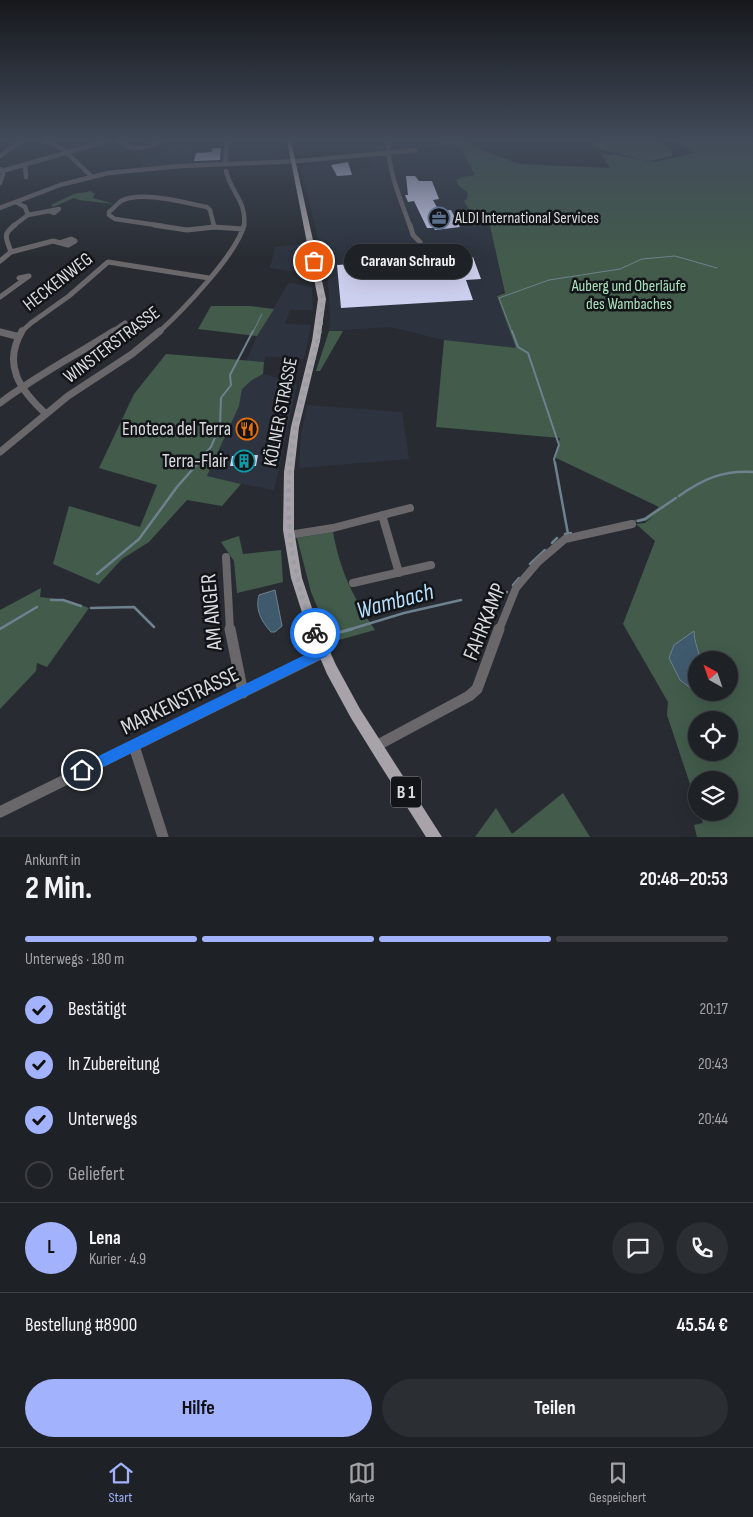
<!DOCTYPE html>
<html lang="de">
<meta charset="utf-8">
<style>
:root{--surface:#1e2126;--page:#2b2e32;--text:#f1f3f6;--muted:#a1a3a7;--line:#3c3e43;--accent:#a2b2fd}
body{margin:0;font-family:"Sofia Sans Condensed",sans-serif;background:var(--page);color:var(--text);height:100vh;display:flex;flex-direction:column;font-size:19px;white-space:nowrap}
*{box-sizing:border-box;margin:0}
p{font-size:16px;color:var(--muted)}
.icon{flex:none;width:28px;height:28px;fill:none;stroke:currentColor;stroke-width:2;stroke-linecap:round;stroke-linejoin:round}
.map{position:relative;height:837px;overflow:hidden}
.details{display:flex;flex-direction:column;background:var(--surface);flex:1}
.details>*{flex:none}
.needle{width:32px;rotate:320deg}
.controls{position:absolute;left:688px;top:651px;display:grid;gap:10px}
.controls a{display:grid;place-items:center;width:50px;height:50px;border-radius:50%;background:var(--surface);box-shadow:0 5px 20px #0002,0 0 0 1px var(--line);font-size:25px}
.pin{position:absolute;display:grid;place-items:center;width:42px;height:42px;color:#fff;margin:-21px;border:2px solid #fff;border-radius:50%;box-shadow:0 1px 5px #0007}
.courier{position:absolute;display:grid;place-items:center;width:50px;height:50px;margin:-25px;border:4px solid #1a73e8;border-radius:50%;background:#fff;color:#222;box-shadow:0 1px 6px #0007}
.bubble{position:absolute;height:35px;border-radius:18px;background:var(--surface);box-shadow:0 5px 20px #0002,0 0 0 1px var(--line);font-size:16px;font-weight:700;line-height:35px;text-align:center}
.summary em{font-style:normal;font-weight:700}
.summary div{display:flex;flex-direction:column-reverse}
.summary{display:flex;align-items:center;justify-content:space-between;height:85px;padding:0 25px}
h1{font-size:32px;font-weight:700;line-height:38px}
.bar{display:grid;grid-template-columns:repeat(4,1fr);gap:8px 5px;align-content:center;height:60px;padding:0 25px}
.bar i{height:6px;border-radius:4px;background:var(--line)}
.bar .on{background:var(--accent)}
.bar p{grid-column:span 4}
.line{display:flex;align-items:center;gap:12px;padding:0 25px;border-top:1px solid var(--line)}
.line div{flex:1}
.round{display:grid;place-items:center;flex:none;width:52px;height:52px;border-radius:26px;background:var(--page)}
ol{padding:0 25px;list-style:none}
li{display:flex;align-items:center;gap:15px;height:55px}
li p{margin-inline-start:auto}
li .icon{padding:5px;border-radius:50%;background:var(--accent);color:#111;stroke-width:4}
li:last-child{color:var(--muted)}
li i{width:28px;height:28px;border:2px solid var(--line);border-radius:50%}
.action{display:flex;gap:10px;margin-top:auto;padding:10px 25px}
.action a{flex:1;height:58px;border-radius:30px;background:var(--accent);color:#111;font-size:20px;font-weight:700;line-height:58px;text-align:center}
.action a+a{background:var(--page);color:var(--text)}
.tab-bar{display:flex;justify-content:space-around;align-items:center;height:70px;border-top:1px solid var(--line);background:var(--surface);font-size:14px;color:var(--muted)}
.tab-bar a{display:grid;justify-items:center;gap:2px}
.tab-bar .on{color:var(--accent)}
.map>svg:first-child{display:block}
.built{fill:#2d3440}
.green{fill:#425b4b;fill-rule:evenodd}
.water{fill:#405a6d;stroke:#6e818f}
.lines{fill:none;stroke-linecap:round;stroke-linejoin:round}
.stream-far3{stroke:#6e818f;stroke-width:1}
.stream-far2{stroke:#6e818f;stroke-width:2}
.stream-far1{stroke:#6e818f;stroke-width:2.5}
.stream{stroke:#6e818f;stroke-width:3}
.building{fill:#ced0ef}
.minor-far4{stroke:#6a676b;stroke-width:4.5}
.minor-far3{stroke:#6a676b;stroke-width:5}
.minor-far2{stroke:#6a676b;stroke-width:7}
.minor-far1{stroke:#6a676b;stroke-width:8}
.minor{stroke:#6a676b;stroke-width:11}
.major{fill:#a8a3a9;fill-rule:evenodd}
.route{fill:#1a73e8}
.done{stroke:#9a9ea2;stroke-width:5;stroke-dasharray:0 9}
.labels{text-anchor:middle;dominant-baseline:central;stroke-width:5;stroke-linejoin:round;paint-order:stroke}
.far-poi-label{font-size:16px;fill:#d8dbdf;stroke:#121417;text-anchor:start}
.far-park-label{font-size:16px;fill:#ace1be;stroke:#121417}
.shield{fill:#121417;stroke:#9d9fa3;stroke-width:1}
.shield-label{font-size:18px;font-weight:bold;fill:#d8dbdf}
.street-label{font-size:19px;fill:#d8dbdf;stroke:#121417}
.poi-label{font-size:19px;fill:#d8dbdf;stroke:#121417;text-anchor:end}
.near-street-label{font-size:22px;fill:#d8dbdf;stroke:#121417}
.near-water-label{font-size:24px;font-style:italic;fill:#b6dffd;stroke:#121417}
</style>
<div class="map">
<svg width="753" height="837" viewBox="0 0 753 837">
<rect width="100%" height="100%" fill="#282c32"/>
<path class="built" d="M 233,141 L 267,143 L 267,141 L 283,141 L 281,147 L 283,156 L 278,159 L 218,164 L 142,167 L 143,156 L 155,155 L 180,145 L 201,151 L 217,145 L 233,143 Z
M 295,141 L 424,141 L 425,144 L 420,145 L 425,152 L 460,147 L 475,176 L 462,177 L 457,180 L 459,185 L 468,193 L 467,199 L 474,218 L 490,226 L 504,291 L 497,295 L 518,348 L 444,340 L 390,327 L 329,331 L 330,318 L 328,281 L 301,169 L 303,168 L 302,165 L 309,162 L 349,159 L 352,169 L 370,168 L 367,157 L 379,153 L 376,150 L 338,153 L 341,149 L 297,151 Z
M 304,244 L 309,274 L 270,268 L 275,247 Z
M 291,283 L 312,287 L 313,310 L 290,310 L 285,324 L 311,325 L 304,359 L 266,356 L 264,362 L 246,361 L 257,336 L 288,284 Z
M 263,374 L 297,384 L 274,490 L 207,477 L 239,406 L 242,389 L 252,380 Z
M 307,405 L 402,412 L 409,459 L 299,468 L 301,435 Z"/>
<path class="green" d="M 452,141 L 472,141 L 468,144 L 519,164 L 610,168 L 599,151 L 610,156 L 611,154 L 653,162 L 696,153 L 673,141 L 753,141 L 753,837 L 697,837 L 694,825 L 703,823 L 700,813 L 729,812 L 729,780 L 696,780 L 696,802 L 667,715 L 668,702 L 623,624 L 655,541 L 636,524 L 645,523 L 654,516 L 646,521 L 635,522 L 634,520 L 644,518 L 659,507 L 554,457 L 560,438 L 436,427 L 444,340 L 516,348 L 497,296 L 505,293 L 490,226 L 474,218 L 464,201 L 467,199 L 468,193 L 458,185 L 456,180 L 462,177 L 475,175 L 460,147 L 456,147 L 456,144 L 421,146 ZM 696,660 L 729,660 L 729,692 L 696,692 ZM 696,720 L 729,720 L 729,752 L 696,752 Z
M 594,141 L 661,141 L 660,143 L 672,150 L 672,156 L 651,161 L 644,160 L 594,148 Z
M 92,191 L 92,193 L 95,193 L 93,198 L 114,204 L 79,200 L 74,198 L 53,207 L 51,205 L 74,194 Z
M 211,306 L 251,306 L 274,309 L 257,336 L 198,329 Z
M 329,331 L 343,331 L 320,371 L 316,371 Z
M 166,354 L 264,362 L 263,374 L 252,380 L 242,389 L 239,406 L 207,476 L 241,484 L 222,506 L 187,500 L 149,542 L 122,559 L 99,584 L 53,564 L 69,506 L 140,527 L 157,485 L 99,468 L 134,394 Z
M 333,532 C 340,571 353,597 375,630 L 332,642 L 311,592 L 297,538 Z
M 239,536 L 243,554 L 281,550 L 283,582 L 237,593 L 234,561 L 221,542 Z
M 41,588 L 40,597 L 66,600 L 89,608 L 47,667 L 37,663 L 36,671 L 0,709 L 0,610 Z
M 563,793 L 590,837 L 475,837 L 496,808 L 512,834 Z"/>
<path class="water" d="M 275,590 L 282,626 L 275,632 L 271,632 C 261,621 255,609 259,595 Z
M 694,631 C 694,642 699,650 700,660 L 696,660 L 696,692 L 680,680 L 669,658 L 674,645 Z"/>
<g class="lines">
<path class="stream-far3" d="M 253,332 L 262,314
M 512,332 L 499,298 L 549,280 L 620,269 L 642,259 L 675,256 L 717,268"/>
<path class="stream-far2" d="M 512,331 L 518,347 L 528,353 L 559,445 L 554,459 L 555,464
M 196,464 L 211,447 L 220,425 L 221,398 L 231,385 L 230,375 L 253,331"/>
<path class="stream-far1" d="M 555,463 L 568,534
M 679,496 C 703,479 723,470 753,472
M 638,521 L 645,519 L 676,498
M 565,534 L 571,533
M 552,543 L 557,538
M 530,564 L 545,550
M 97,574 L 139,539 L 177,487 L 198,463
M 513,585 L 519,578
M 495,594 L 507,592
M 51,600 L 63,600 L 81,606
M 91,608 L 134,607 L 154,627
M 0,629 L 37,607
M 348,630 L 404,613 L 461,600"/>
<path class="stream" d="M 337,633 L 352,629"/>
</g>
<path class="building" d="M 212,148 L 221,148 L 220,160 L 194,161 L 196,153 L 212,152 Z
M 348,162 L 352,175 L 337,176 L 331,165 Z
M 406,176 L 415,176 L 419,181 L 432,181 L 439,199 L 433,200 L 439,211 L 451,210 L 460,227 L 435,230 L 434,228 L 427,228 L 414,201 L 408,202 L 405,195 L 408,195 Z
M 473,257 L 481,279 L 466,280 L 473,300 L 341,308 L 337,265 Z
M 258,455 L 256,466 L 230,466 L 232,456 Z"/>
<g class="lines">
<path class="minor-far4" d="M 44,141 L 63,149 L 91,176
M 118,141 C 133,152 146,148 162,141
M 388,141 C 388,171 400,198 410,226
M 0,156 L 21,141
M 25,164 L 26,177
M 225,164 L 227,141
M 0,169 L 3,174 L 0,183
M 2,171 L 107,141
M 226,171 C 231,193 247,201 244,226
M 0,208 L 60,185 L 108,173 L 181,166 L 299,161 L 416,150
M 28,215 L 59,209 L 54,213 L 49,211
M 13,226 L 28,215 L 25,207 L 16,202
M 163,226 L 115,219 L 109,215 L 109,212 C 113,209 117,204 121,201 C 141,190 185,203 207,207 L 210,210 L 214,226"/>
<path class="minor-far3" d="M 154,225 L 187,230 L 214,227 L 214,225
M 410,225 L 413,235 L 420,242
M 214,227 L 243,229
M 11,252 L 53,241 L 68,245 L 75,241 L 71,239 L 62,242
M 0,261 L 11,252 C 6,237 2,235 15,225
M 0,297 L 29,276 L 19,278 L 22,280
M 21,332 L 31,323 L 69,296 L 108,262 L 209,278
M 112,332 L 125,323
M 159,332 C 182,311 237,254 244,225"/>
<path class="minor-far2" d="M 22,331 C 2,365 20,390 46,414
M 0,332 L 16,336
M 0,403 C 36,376 76,355 114,331
M 0,452 L 68,396 L 132,354 L 160,331"/>
<path class="minor-far1" d="M 382,515 L 399,573
M 289,535 L 333,528 L 410,508
M 226,557 L 230,630
M 353,583 L 431,565
M 499,630 L 516,588 L 538,562 L 565,539 L 632,524"/>
<path class="minor" d="M 230,629 L 243,693
M 134,746 L 163,837
M 376,746 L 469,696 L 477,689 L 499,629
M 0,812 L 324,652"/>
<path class="major" d="M 287,141 L 291,141 L 326,299 L 320,341 L 299,427 L 294,472 L 294,530 L 302,578 L 317,623 L 336,665 L 360,709 L 442,837 L 426,837 L 377,760 L 351,718 L 327,674 L 306,625 L 291,578 L 283,530 L 284,472 L 291,427 L 312,341 L 318,299 Z"/>
</g>
<linearGradient id="sky" x2="0" y2="1"><stop stop-color="#16181c"/><stop offset="0.54" stop-color="#424b5a"/><stop offset="1" stop-color="#424b5a" stop-opacity="0"/></linearGradient>
<rect width="753" height="259" fill="url(#sky)"/>
<path class="route" d="M 315,627 L 319,629 L 329,652 L 327,656 L 87,775 L 82,777 L 78,775 L 76,770 L 78,766 L 317,649 L 310,633 L 311,629 Z"/>
<g class="lines">
<path class="done" d="M 314,261 C 317,274 322,288 322,302 C 322,340 306,377 298,413 C 282,490 285,560 315,633"/>
</g>
<defs>
<g id="office-ring" transform="scale(1.125)"><circle r="9.5" fill="#121417" stroke="#5c6f8a" stroke-width="1.5"/><path d="M-6-3h4V-5.5h4V-3h4V5H-6ZM-1-4.5V-3h2v-1.5ZM-6 0V1H6V0Z" fill="#5c6f8a"/></g>
<g id="restaurant-ring" transform="scale(1.125)"><circle r="9.5" fill="#121417" stroke="#e8710a" stroke-width="1.5"/><path d="M-5-6h1v4h1v-4h1v4h1v-4h1v5L-1.5 .5V6h-2V.5L-5-1ZM5-6V6H3V1.5H1.5Q1.5-4 5-6Z" fill="#e8710a"/></g>
<g id="building-ring" transform="scale(1.125)"><circle r="9.5" fill="#121417" stroke="#0f9aa8" stroke-width="1.5"/><path d="M-4-6H4V6H1V3H-1V6H-4ZM-2.5-4.3h1.7v1.8h-1.7ZM.8-4.3h1.7v1.8H.8ZM-2.5-1h1.7V.8h-1.7ZM.8-1h1.7V.8H.8Z" fill="#0f9aa8"/></g>
</defs>
<g fill-rule="evenodd">
<use href="#office-ring" x="439" y="218"/>
<use href="#restaurant-ring" x="247" y="429"/>
<use href="#building-ring" x="244" y="461"/>
</g>
<g class="labels">
<g class="far-poi-label">
<text x="455" y="218">ALDI International Services</text>
</g>
<g class="far-park-label">
<text x="629" y="286">Auberg und Oberläufe<tspan x="629" dy="18">des Wambaches</tspan></text>
</g>
<rect class="shield" x="391" y="776.5" width="30" height="31" rx="4"/>
<g class="shield-label">
<text x="406" y="792">B 1</text>
</g>
<g class="street-label">
<text transform="translate(58 282) rotate(-38)">HECKENWEG</text>
<text transform="translate(112 345) rotate(-37)">WINSTERSTRASSE</text>
<text transform="translate(281 412) rotate(-79)">KÖLNER STRASSE</text>
</g>
<g class="poi-label">
<text x="231" y="429">Enoteca del Terra</text>
<text x="228" y="461">Terra-Flair</text>
</g>
<g class="near-street-label">
<text transform="translate(212 612) rotate(-95)">AM ANGER</text>
<text transform="translate(485 622) rotate(-68)">FAHRKAMP</text>
<text transform="translate(180 701) rotate(-26)">MARKENSTRASSE</text>
</g>
<g class="near-water-label">
<text transform="translate(395 601) rotate(-15)">Wambach</text>
</g>
</g>
</svg>
<div class="controls">
<a><svg class="needle" viewBox="-14 -14 28 28"><path d="M0-13l5 13h-10z" fill="#e53935"/><path d="M0 13l5-13h-10z" fill="#a1a3a7"/></svg></a>
<a><svg class="icon" aria-label="locate" viewBox="0 0 24 24"><circle cx="12" cy="12" r="6"/><path d="M12 2v4M12 18v4M2 12h4M18 12h4"/></svg></a>
<a><svg class="icon" aria-label="layers" viewBox="0 0 24 24"><path d="M12 4l9 5-9 5-9-5zM3 14l9 5 9-5"/></svg></a>
</div>
<div class="pin" style="left:314px;top:261px;background:#ea580c"><svg class="icon" aria-label="bag" viewBox="0 0 24 24"><path d="M5 8h14l-1 12H6zM9 8a3 3 0 0 1 6 0"/></svg></div>
<div class="pin" style="left:82px;top:770px;background:#1f2937"><svg class="icon" aria-label="home" viewBox="0 0 24 24"><path d="M3 11l9-7 9 7M6 9v11h12V9"/></svg></div>
<div class="courier" style="left:315px;top:633px"><svg class="icon" aria-label="bike" viewBox="0 0 24 24"><circle cx="6" cy="16" r="4"/><circle cx="18" cy="16" r="4"/><path d="M6 16l4-8h5l3 8M10 8l3 8H6M13 5h3"/></svg></div>
<div class="bubble" style="left:344px;top:244px;width:128px">Caravan Schraub</div>
</div>
<section class="details">
<div class="summary"><div><h1>2 Min.</h1><p>Ankunft in</p></div><em>20:48–20:53</em></div>
<div class="bar"><i class="on"></i><i class="on"></i><i class="on"></i><i></i><p>Unterwegs · 180 m</p></div>
<ol>
<li><svg class="icon" aria-label="check" viewBox="0 0 24 24"><path d="M5 12l5 5 9-10"/></svg>Bestätigt<p>20:17</p></li>
<li><svg class="icon" aria-label="check" viewBox="0 0 24 24"><path d="M5 12l5 5 9-10"/></svg>In Zubereitung<p>20:43</p></li>
<li><svg class="icon" aria-label="check" viewBox="0 0 24 24"><path d="M5 12l5 5 9-10"/></svg>Unterwegs<p>20:44</p></li>
<li><i></i>Geliefert</li>
</ol>
<div class="line" style="height:90px"><b class="round" style="background:var(--accent);color:#111">L</b><div><b>Lena</b><p>Kurier · 4.9</p></div><a class="round"><svg class="icon" aria-label="chat" viewBox="0 0 24 24"><path d="M4 5h16v11H9l-5 4z"/></svg></a><a class="round"><svg class="icon" aria-label="phone" viewBox="0 0 24 24"><path d="M5 4h4l2 5-3 2q2 4 5 5l2-3 5 2v4C11 20 4 13 5 4z"/></svg></a></div>
<div class="line" style="height:65px"><div>Bestellung #8900</div><b>45.54 €</b></div>
<div class="action"><a>Hilfe</a><a>Teilen</a></div>
</section>
<nav class="tab-bar">
<a class="on"><svg class="icon" aria-label="home" viewBox="0 0 24 24"><path d="M3 11l9-7 9 7M6 9v11h12V9"/></svg>Start</a>
<a><svg class="icon" aria-label="map" viewBox="0 0 24 24"><path d="M3 6l6-2 6 2 6-2v14l-6 2-6-2-6 2zM9 4v14M15 6v14"/></svg>Karte</a>
<a><svg class="icon" aria-label="saved" viewBox="0 0 24 24"><path d="M7 4h10v16l-5-4-5 4z"/></svg>Gespeichert</a>
</nav>
